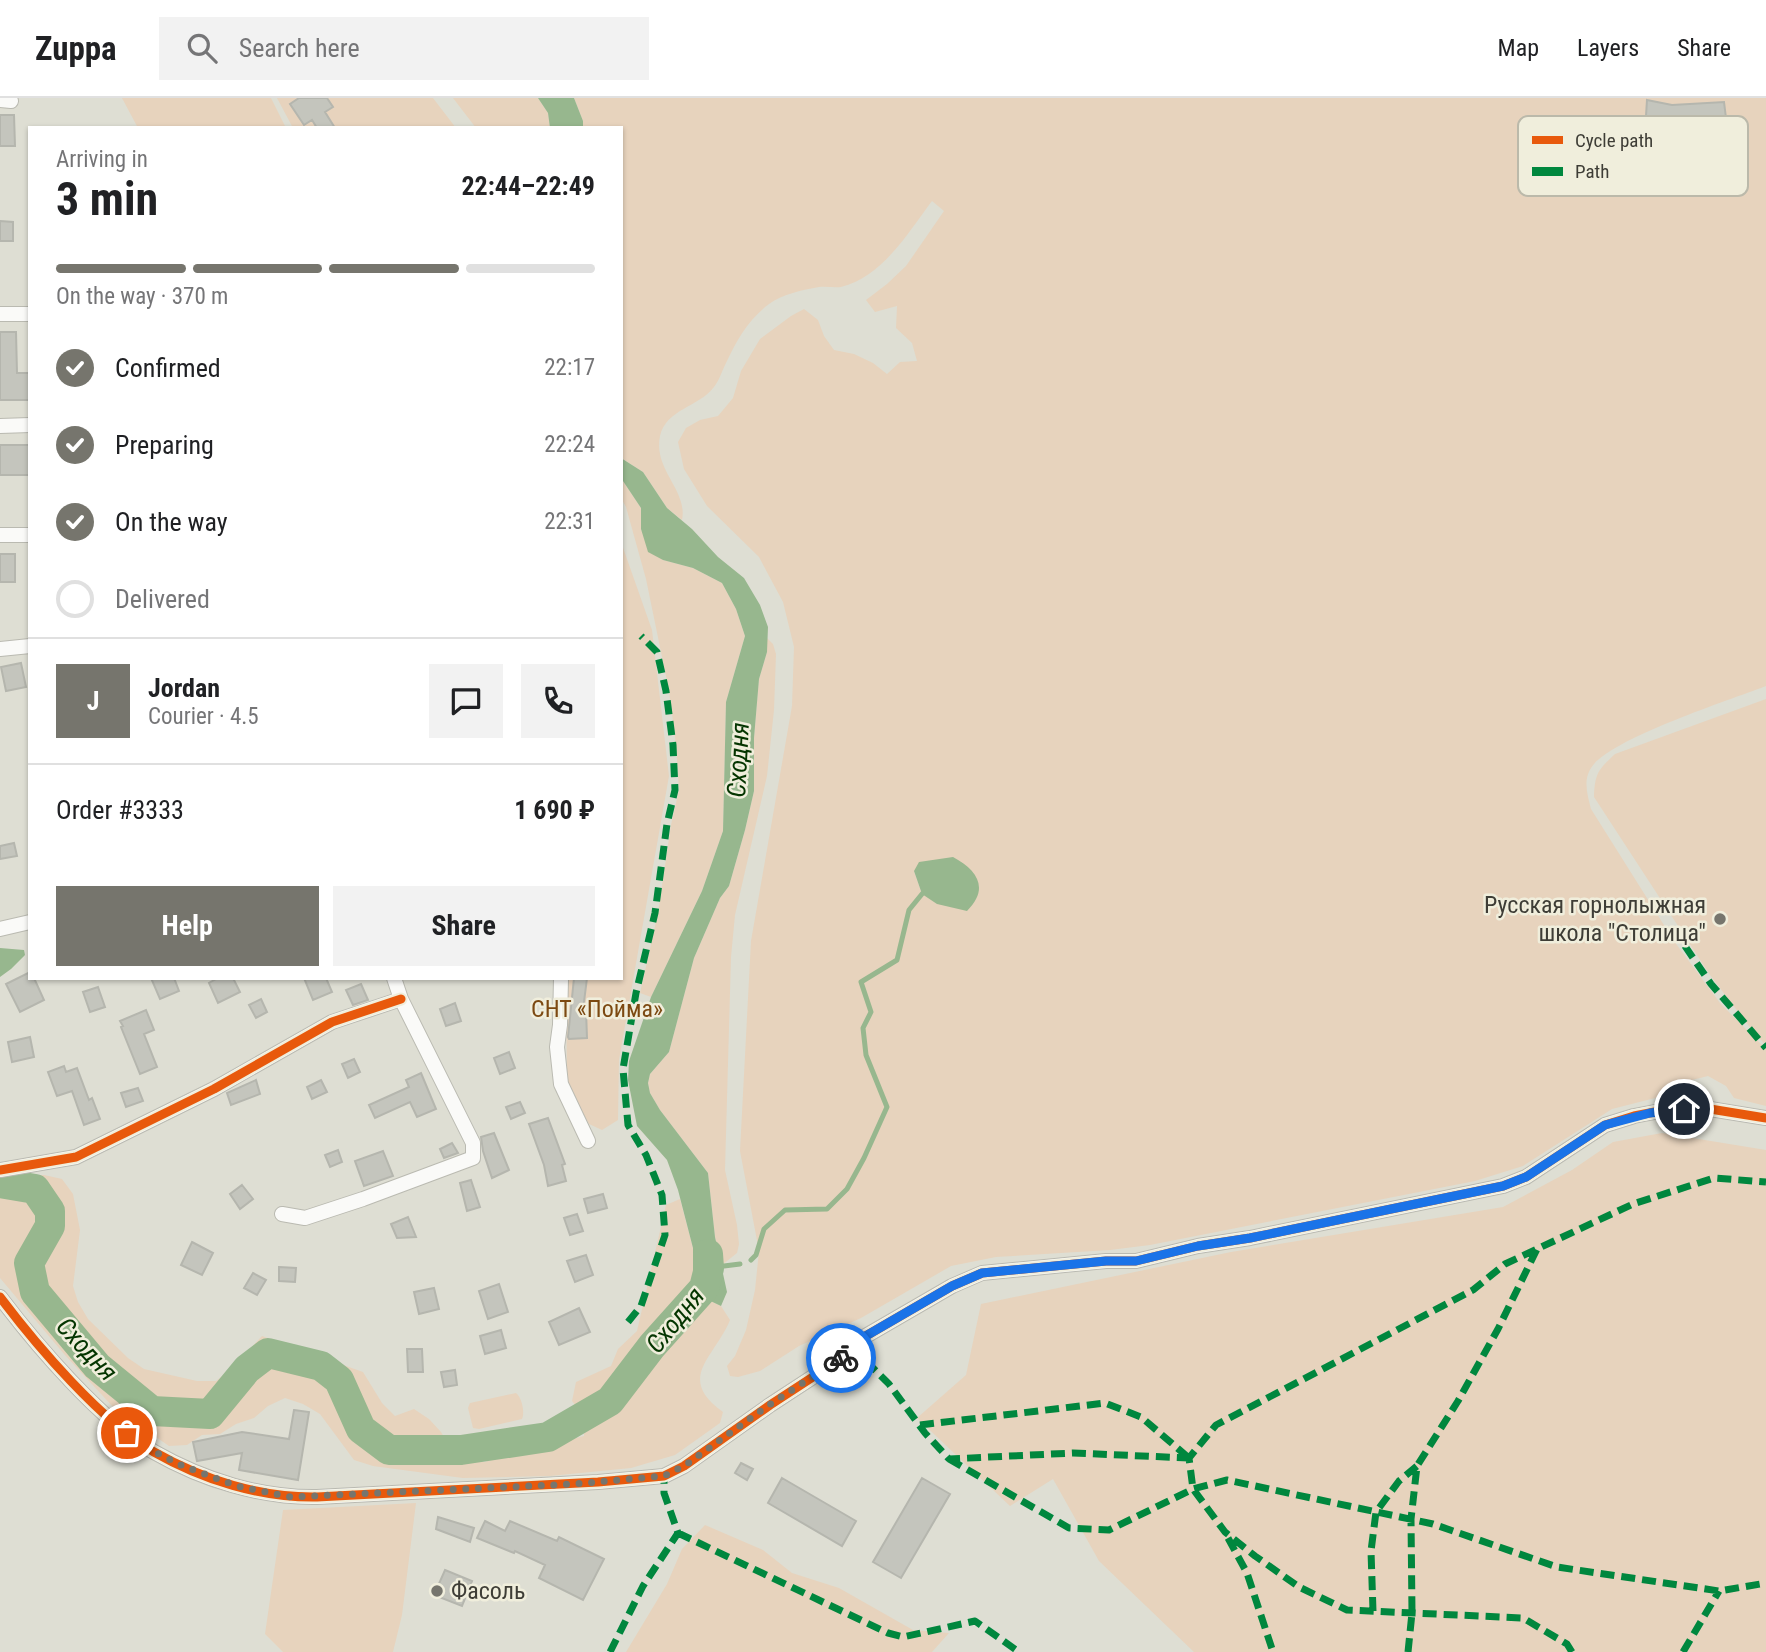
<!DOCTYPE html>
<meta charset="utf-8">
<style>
:root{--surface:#fff;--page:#f2f2f2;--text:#202124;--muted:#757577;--line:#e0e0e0;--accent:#76756d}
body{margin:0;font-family:"Roboto Condensed",sans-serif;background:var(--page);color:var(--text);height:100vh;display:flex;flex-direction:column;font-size:26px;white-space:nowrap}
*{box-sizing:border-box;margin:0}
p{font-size:23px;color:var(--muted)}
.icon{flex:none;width:38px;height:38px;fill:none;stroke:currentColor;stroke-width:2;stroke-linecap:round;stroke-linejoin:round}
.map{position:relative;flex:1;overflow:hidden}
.side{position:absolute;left:28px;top:28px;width:595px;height:854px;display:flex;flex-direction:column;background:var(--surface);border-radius:0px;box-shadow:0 2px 5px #0004}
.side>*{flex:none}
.pin{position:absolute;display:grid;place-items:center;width:60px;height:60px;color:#fff;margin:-30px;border:4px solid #fff;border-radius:50%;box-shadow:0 2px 7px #0007}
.courier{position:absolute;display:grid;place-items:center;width:70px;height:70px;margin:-35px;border:5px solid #1a73e8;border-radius:50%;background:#fff;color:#222;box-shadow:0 2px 9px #0007}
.summary em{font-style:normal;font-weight:700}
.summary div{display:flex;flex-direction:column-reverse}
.summary{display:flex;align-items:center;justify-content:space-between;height:119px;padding:0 28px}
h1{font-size:46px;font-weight:700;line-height:52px}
.bar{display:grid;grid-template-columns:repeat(4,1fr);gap:10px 7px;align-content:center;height:84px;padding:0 28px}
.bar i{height:9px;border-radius:5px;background:var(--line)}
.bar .selected{background:var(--accent)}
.bar p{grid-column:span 4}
.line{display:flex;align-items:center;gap:18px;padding:0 28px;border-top:2px solid var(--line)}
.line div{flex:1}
.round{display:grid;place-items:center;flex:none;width:74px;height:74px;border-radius:0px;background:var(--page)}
ol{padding:0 28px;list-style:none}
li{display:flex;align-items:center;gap:21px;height:77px}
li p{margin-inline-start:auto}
li .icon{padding:7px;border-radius:50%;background:var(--accent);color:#fff;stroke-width:4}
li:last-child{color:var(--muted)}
li i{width:38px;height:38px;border:4px solid var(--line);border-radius:50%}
.button{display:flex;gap:14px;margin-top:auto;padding:14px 28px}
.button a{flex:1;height:80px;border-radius:0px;background:var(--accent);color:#fff;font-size:28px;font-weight:700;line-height:80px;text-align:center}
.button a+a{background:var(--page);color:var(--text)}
header{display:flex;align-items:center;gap:42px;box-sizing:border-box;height:98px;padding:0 35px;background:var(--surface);border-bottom:2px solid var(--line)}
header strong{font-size:33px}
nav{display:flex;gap:38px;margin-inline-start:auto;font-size:24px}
.search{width:490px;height:63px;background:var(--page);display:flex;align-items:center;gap:18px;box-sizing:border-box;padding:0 24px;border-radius:0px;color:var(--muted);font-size:26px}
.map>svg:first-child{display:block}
.green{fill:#e7d3bd;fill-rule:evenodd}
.water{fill:#97b78e}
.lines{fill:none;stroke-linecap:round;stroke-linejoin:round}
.stream{stroke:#97b78e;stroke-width:5}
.river{stroke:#97b78e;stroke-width:30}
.building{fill:#c4c5bd;stroke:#b5b6ae;stroke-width:2}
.street-casing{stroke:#babab1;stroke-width:16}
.street{stroke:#fafaf8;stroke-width:14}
.quiet{stroke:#00873e;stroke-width:7;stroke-dasharray:14 7;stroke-linecap:butt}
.cycleway-casing{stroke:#f0eedc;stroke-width:13}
.cycleway{stroke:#e8590c;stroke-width:9}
.done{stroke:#76756d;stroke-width:7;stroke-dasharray:0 12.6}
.route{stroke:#1a73e8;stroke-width:9}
.poi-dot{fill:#76756d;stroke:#f0eedc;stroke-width:2.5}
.labels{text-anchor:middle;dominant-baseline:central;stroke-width:5;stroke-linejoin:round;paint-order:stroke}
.poi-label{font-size:24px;fill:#3e3d36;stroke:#f0eedc;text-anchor:end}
.park-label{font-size:24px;fill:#7c4911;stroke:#f0eedc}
.water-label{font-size:26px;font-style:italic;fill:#043500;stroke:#f0eedc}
.key{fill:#f0eedc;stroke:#bbb9aa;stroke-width:2}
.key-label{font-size:19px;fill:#3e3d36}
</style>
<header>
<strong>Zuppa</strong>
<div class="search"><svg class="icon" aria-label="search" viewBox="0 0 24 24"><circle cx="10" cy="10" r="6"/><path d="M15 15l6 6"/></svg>Search here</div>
<nav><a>Map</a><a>Layers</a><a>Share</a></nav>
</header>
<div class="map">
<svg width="1766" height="1554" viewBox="0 0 1766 1554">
<rect width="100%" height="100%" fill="#deded3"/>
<path class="green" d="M 122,0 L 271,0 L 286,30 L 138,30 Z
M 277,0 L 433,0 L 456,30 L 293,30 Z
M 453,0 L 538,0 L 548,15 L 550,30 L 476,30 Z
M 574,0 L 1766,0 L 1766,588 C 1727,603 1619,638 1594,666 C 1582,680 1587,695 1591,711 L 1674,843 L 1720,905 L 1766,951 L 1766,1008 L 1734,1000 L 1726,988 L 1708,978 L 1688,983 L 1663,998 L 1612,1011 L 1523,1068 L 1475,1083 L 1150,1147 L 1110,1152 L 996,1159 L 951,1168 L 861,1220 L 799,1248 L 760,1273 L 738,1279 L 730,1278 L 727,1268 L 735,1258 L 746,1232 L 755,1192 L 759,1153 L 740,1053 L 751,843 L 792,608 L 794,549 L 783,504 L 759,459 L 707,408 L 684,371 L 678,344 L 686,330 L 700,322 L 718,318 L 733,300 L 741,273 L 760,241 L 791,218 L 804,211 L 818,222 L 824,238 L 834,252 L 854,256 L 873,265 L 887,276 L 900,264 L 917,263 L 912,245 L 896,230 L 897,208 L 875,214 L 866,202 L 887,186 L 906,168 L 944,113 L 932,103 C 908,135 882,179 841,189 C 834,190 826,188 819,189 C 802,192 783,196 769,206 C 748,222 737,242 726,265 C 722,273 719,283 714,289 C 699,309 666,311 660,338 C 653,372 688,392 682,422 L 667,410 L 643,374 L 621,360 L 621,30 L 583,30 L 583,23 ZM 914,773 L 967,813 L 922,796 Z
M 621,380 L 641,410 L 641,432 L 663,462 L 693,470 L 722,485 L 736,511 L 745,538 L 726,604 L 723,733 L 702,793 L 651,899 L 640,895 L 658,815 L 671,727 L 679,692 L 676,647 L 669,593 L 646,481 L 626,409 L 621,400 Z
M 621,444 L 652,532 L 669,678 L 619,962 L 618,1022 L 602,1032 L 589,1026 L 567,988 L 566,880 L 621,880 Z
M 767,540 L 773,546 L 776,556 L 774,612 L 767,678 L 735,817 L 731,859 L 725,1072 L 737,1127 L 739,1146 L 737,1155 L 722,1167 L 715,1139 L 708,1075 L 660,1012 L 650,995 L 648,985 L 650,976 L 669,954 L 694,860 L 720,800 L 729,788 L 745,732 L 754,693 L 754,640 L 759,581 L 767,554 Z
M 1766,601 L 1766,947 L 1755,936 L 1710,877 L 1594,699 C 1595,675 1598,672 1615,656 Z
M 1662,1035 L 1766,1052 L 1766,1554 L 1194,1554 L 1099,1463 L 1053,1381 L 1010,1408 L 917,1320 L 966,1277 L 981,1206 L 1231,1154 L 1503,1109 L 1572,1072 L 1613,1044 Z
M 44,1077 L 62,1081 L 73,1096 L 80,1132 L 73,1188 L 78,1204 L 88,1221 L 128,1260 L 144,1271 L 197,1283 L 216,1283 L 231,1271 L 262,1238 L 363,1274 L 382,1305 L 395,1318 L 414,1311 L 429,1321 L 441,1334 L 450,1350 L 465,1360 L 484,1364 L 584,1338 L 584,1318 L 572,1303 L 576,1284 L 611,1268 L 618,1251 L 637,1233 L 666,1107 L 680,1101 L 693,1150 L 693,1182 L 702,1199 L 721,1208 L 730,1222 C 715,1259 675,1280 723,1314 L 720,1325 L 675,1357 L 631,1370 L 550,1378 L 463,1380 L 373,1368 L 354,1362 L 320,1316 L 303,1306 L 285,1300 L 268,1308 L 254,1320 L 236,1326 L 220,1336 L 202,1337 L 187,1347 L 169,1348 L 114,1310 L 64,1256 L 0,1180 L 0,1094 L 26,1078 Z
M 516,1295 C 522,1300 525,1314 522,1321 L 479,1331 L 473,1330 L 468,1310 L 470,1305 Z
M 416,1405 L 402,1517 L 393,1554 L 283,1554 L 265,1536 L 283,1412 Z
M 705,1427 L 763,1452 L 792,1475 L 839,1490 L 913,1532 L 949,1535 L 932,1554 L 626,1554 L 667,1486 L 682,1451 Z"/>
<path class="water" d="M 538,0 L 574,0 L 583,23 L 583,30 L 550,30 L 548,15 Z
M 621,360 L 643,374 L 667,410 L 692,431 L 718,459 L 744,480 L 760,507 L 768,529 L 767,554 L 759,581 L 754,640 L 754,693 L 745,732 L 729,788 L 720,800 L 694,860 L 669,954 L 650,976 L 648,985 L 650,995 L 660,1012 L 708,1075 L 715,1139 L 727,1194 L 721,1208 L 702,1199 L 693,1182 L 693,1150 L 678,1092 L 667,1062 L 637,1028 L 628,982 L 629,963 L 651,899 L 702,793 L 723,733 L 726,604 L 745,538 L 736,511 L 722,485 L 693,470 L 663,462 L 648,454 L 641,431 L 641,410 L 621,380 Z
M 953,759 C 977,772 990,790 967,813 L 937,806 L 922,796 L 914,773 L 919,764 Z
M 0,850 L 24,852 L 25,857 L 11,871 L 0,879 Z"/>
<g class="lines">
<path class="stream" d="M 751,1162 L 756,1157 L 764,1131 L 785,1112 L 827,1111 L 847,1091 L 864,1060 L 887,1009 L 866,957 L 863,930 L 871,914 L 861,884 L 897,862 L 909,812 L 922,796
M 716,1169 L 740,1166"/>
<path class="river" d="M 0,1085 L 35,1091 L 50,1113 L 50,1128 L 29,1165 L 35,1194 L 97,1268 L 152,1313 L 210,1316 L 247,1271 L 268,1255 L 321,1268 L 339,1282 L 361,1331 L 389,1352 L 461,1352 L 548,1339 L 610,1303 L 652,1248 L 704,1190 L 709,1170 L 708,1156"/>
</g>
<path class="building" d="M 299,0 L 327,0 L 333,9 L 325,14 L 335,30 L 317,30 L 312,22 L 304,27 L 290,6 Z
M 1647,2 L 1672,7 L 1724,4 L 1726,20 L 1699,23 L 1671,22 L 1646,18 Z
M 0,17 L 14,17 L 15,48 L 0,48 Z
M 0,123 L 13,124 L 13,143 L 0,143 Z
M 0,234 L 16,234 L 17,275 L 30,275 L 30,302 L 0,302 Z
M 0,347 L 30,347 L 30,377 L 0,377 Z
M 0,456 L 15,456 L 15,484 L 0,484 Z
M 21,565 L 26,589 L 6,593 L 1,569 Z
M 14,745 L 17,758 L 0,761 L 0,748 Z
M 30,874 L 30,880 L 34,880 L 44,902 L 20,914 L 6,886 Z
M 151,880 L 174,880 L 179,893 L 160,901 Z
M 218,880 L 233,880 L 240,894 L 218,905 L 209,885 Z
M 304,880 L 326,880 L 332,894 L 313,902 Z
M 574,880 L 587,880 L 583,912 L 586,912 L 587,940 L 569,941 L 568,939 Z
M 361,886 L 368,902 L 353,907 L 346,892 Z
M 98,889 L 105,909 L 90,914 L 83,894 Z
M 261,901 L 267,914 L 256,920 L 249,907 Z
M 455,905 L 461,923 L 446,928 L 440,911 Z
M 146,912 L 154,932 L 144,936 L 157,969 L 140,976 L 121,929 L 123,928 L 120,923 Z
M 30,939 L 34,959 L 12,964 L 8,944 Z
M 509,954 L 515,970 L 500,976 L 494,960 Z
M 354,961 L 360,974 L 348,980 L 342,966 Z
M 64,968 L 66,974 L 77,970 L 89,1002 L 92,1000 L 100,1021 L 84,1027 L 72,993 L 57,998 L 48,974 Z
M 421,975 L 436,1011 L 417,1019 L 410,1004 L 375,1020 L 369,1007 L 409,989 L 406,982 Z
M 256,982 L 260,996 L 231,1007 L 227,995 Z
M 321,982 L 327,994 L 312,1001 L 307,989 Z
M 138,990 L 143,1003 L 126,1009 L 121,995 Z
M 520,1004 L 525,1015 L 511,1021 L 506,1009 Z
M 548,1020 L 565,1066 L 562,1067 L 566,1083 L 548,1088 L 544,1067 L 529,1026 Z
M 494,1035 L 509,1072 L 492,1080 L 483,1053 L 481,1039 Z
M 452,1045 L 458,1055 L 444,1060 L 440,1051 Z
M 338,1052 L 342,1064 L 330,1069 L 325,1057 Z
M 383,1053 L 393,1078 L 364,1088 L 355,1063 Z
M 471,1082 L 480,1109 L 467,1113 L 460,1085 Z
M 242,1087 L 253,1101 L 240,1111 L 230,1096 Z
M 603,1096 L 607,1110 L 588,1115 L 584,1101 Z
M 577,1116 L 583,1133 L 570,1137 L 564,1120 Z
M 408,1119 L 416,1139 L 397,1140 L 391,1126 Z
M 192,1144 L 213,1155 L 202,1177 L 181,1167 Z
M 586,1157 L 593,1177 L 575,1184 L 567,1163 Z
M 279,1169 L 296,1170 L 295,1184 L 279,1183 Z
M 253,1175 L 266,1182 L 257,1197 L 244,1190 Z
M 499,1186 L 508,1214 L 488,1221 L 479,1193 Z
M 434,1190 L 439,1211 L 419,1216 L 414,1194 Z
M 579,1210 L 590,1234 L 559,1247 L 549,1224 Z
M 501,1232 L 506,1250 L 485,1256 L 480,1238 Z
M 407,1251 L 422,1251 L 423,1274 L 408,1274 Z
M 455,1272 L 457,1287 L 444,1289 L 441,1274 Z
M 294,1312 L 309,1314 L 298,1382 L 239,1372 L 242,1355 L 197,1363 L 193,1344 L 242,1334 L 289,1341 Z
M 741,1365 L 753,1371 L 747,1382 L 735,1375 Z
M 782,1380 L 856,1423 L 842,1448 L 768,1405 Z
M 922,1380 L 950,1396 L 901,1480 L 873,1464 Z
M 438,1419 L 474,1430 L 470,1444 L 436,1431 Z
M 485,1423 L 505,1433 L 510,1423 L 557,1443 L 559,1439 L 604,1461 L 583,1502 L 539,1480 L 545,1467 L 515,1453 L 514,1455 L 477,1440 Z
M 445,1472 L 472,1483 L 462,1508 L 434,1497 Z"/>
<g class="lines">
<g class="street-casing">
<path id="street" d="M 0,2 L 11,3
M 0,216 L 30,216
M 0,328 L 30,327
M 0,437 L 30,437
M 0,551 L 30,548
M 0,831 L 30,824
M 561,880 L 560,927 L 557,949 L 561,986 L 588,1043
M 0,1072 L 76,1059 L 214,991 L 332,924 L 401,901
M 282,1116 L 305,1120 L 363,1101 L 473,1060 L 473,1045 L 401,901 L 394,880
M 0,1199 C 37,1248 101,1323 154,1354 C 203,1382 261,1400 317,1399 L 598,1384 L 664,1378 L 684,1368 L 770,1307 L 848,1256 L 851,1248 L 864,1239 L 952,1188 L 982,1175 L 1106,1163 L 1136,1163 L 1198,1148 L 1250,1140 L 1503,1088 L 1526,1079 L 1605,1027 L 1634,1018 L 1665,1012 L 1704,1010 L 1766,1020"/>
</g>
<use href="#street" class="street"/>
<path class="quiet" d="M 1671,837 L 1676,835 L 1711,886 L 1766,950
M 628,1224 L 641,1208 L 665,1137 L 662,1097 L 646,1057 L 628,1027 L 623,971 L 636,895 L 655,815 L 667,726 L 675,692 L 673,647 L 666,593 L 657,554 L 641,538
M 851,1248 L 889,1286 L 925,1335 L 949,1361 L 1073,1355 L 1189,1360
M 920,1327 L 1105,1305 L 1141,1319 L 1189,1360
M 949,1361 L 1069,1430 L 1109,1432 L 1193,1391 L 1227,1382 L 1433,1426 L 1557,1469 L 1719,1493 L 1766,1485
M 678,1435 L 888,1535 L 903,1539 L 975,1523 L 1019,1554
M 1228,1440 L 1247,1475 L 1273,1554
M 1373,1513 L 1371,1453 L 1376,1414 L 1399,1383 L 1417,1368
M 610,1554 L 643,1488 L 678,1435 L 664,1395 L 664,1378
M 1408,1554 L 1412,1515 L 1411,1421 L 1417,1368 L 1458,1303 L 1498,1231 L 1537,1151
M 1572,1554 L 1567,1546 L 1523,1520 L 1347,1512 L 1299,1489 L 1255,1458 L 1225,1434 L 1193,1391 L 1189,1360 L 1216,1327 L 1473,1192 L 1505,1166 L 1633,1106 L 1714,1080 L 1766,1084
M 1683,1554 L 1719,1493"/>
<g class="cycleway-casing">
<path id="cycleway" d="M 0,1072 L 76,1059 L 214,991 L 332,924 L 401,901
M 0,1199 C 37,1248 101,1323 154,1354 C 203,1382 261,1400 317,1399 L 598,1384 L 664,1378 L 684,1368 L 770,1307 L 848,1256 L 851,1248 L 864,1239 L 952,1188 L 982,1175 L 1106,1163 L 1136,1163 L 1198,1148 L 1250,1140 L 1503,1088 L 1526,1079 L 1605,1027 L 1634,1018 L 1665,1012 L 1704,1010 L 1766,1020"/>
</g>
<use href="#cycleway" class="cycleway"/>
</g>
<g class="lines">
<path class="done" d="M 127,1335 L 153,1353 L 183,1368 L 237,1388 L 291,1399 L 574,1386 L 664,1378 L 684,1368 L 769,1307 L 841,1260"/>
<path class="route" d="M 841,1260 L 864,1239 L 952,1188 L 982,1175 L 1106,1163 L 1136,1163 L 1198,1148 L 1250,1140 L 1503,1088 L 1526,1079 L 1605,1027 L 1650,1015 L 1684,1011"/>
</g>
<g class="poi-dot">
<circle cx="1720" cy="821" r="7"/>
<circle cx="437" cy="1493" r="7"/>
</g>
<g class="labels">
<g class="poi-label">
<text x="1706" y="807">Русская горнолыжная<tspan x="1706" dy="28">школа "Столица"</tspan></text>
<text x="451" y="1493" text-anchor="start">Фасоль</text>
</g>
<g class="park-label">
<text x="597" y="911">СНТ «Пойма»</text>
</g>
<g class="water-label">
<text transform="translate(738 662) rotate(-87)">Сходня</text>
<text transform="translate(675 1222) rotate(-51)">Сходня</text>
<text transform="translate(87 1251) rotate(47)">Сходня</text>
</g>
</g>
<rect x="1518" y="18" width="230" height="80" rx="10" class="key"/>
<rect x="1532" y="38" width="31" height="8" fill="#e8590c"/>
<rect x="1532" y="69" width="31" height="9" fill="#00873e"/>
<g class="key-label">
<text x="1575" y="49">Cycle path</text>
<text x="1575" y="80">Path</text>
</g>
</svg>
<div class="pin" style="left:127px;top:1335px;background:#ea580c"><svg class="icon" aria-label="bag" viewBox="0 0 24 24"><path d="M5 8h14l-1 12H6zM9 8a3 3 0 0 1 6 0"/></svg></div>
<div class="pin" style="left:1684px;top:1011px;background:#1f2937"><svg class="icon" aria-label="home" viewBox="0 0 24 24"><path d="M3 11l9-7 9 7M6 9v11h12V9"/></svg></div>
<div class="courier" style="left:841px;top:1260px"><svg class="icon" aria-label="bike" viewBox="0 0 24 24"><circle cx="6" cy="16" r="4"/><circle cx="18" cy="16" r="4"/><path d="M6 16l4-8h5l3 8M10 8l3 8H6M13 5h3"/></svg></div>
<section class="side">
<div class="summary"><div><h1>3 min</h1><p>Arriving in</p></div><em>22:44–22:49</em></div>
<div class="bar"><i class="selected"></i><i class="selected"></i><i class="selected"></i><i></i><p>On the way · 370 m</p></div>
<ol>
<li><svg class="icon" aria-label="check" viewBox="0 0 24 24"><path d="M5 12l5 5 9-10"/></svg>Confirmed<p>22:17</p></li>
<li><svg class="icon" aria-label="check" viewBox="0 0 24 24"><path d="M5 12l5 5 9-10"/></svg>Preparing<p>22:24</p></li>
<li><svg class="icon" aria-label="check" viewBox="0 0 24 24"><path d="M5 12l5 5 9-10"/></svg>On the way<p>22:31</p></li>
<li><i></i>Delivered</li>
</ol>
<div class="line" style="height:126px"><b class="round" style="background:var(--accent);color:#fff">J</b><div><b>Jordan</b><p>Courier · 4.5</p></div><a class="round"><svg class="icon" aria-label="chat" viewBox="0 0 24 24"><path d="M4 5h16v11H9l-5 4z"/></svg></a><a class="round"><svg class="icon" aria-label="phone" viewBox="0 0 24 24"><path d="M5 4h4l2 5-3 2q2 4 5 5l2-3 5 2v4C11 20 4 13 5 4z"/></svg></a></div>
<div class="line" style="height:91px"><div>Order #3333</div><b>1 690 ₽</b></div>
<div class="button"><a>Help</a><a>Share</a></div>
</section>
</div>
